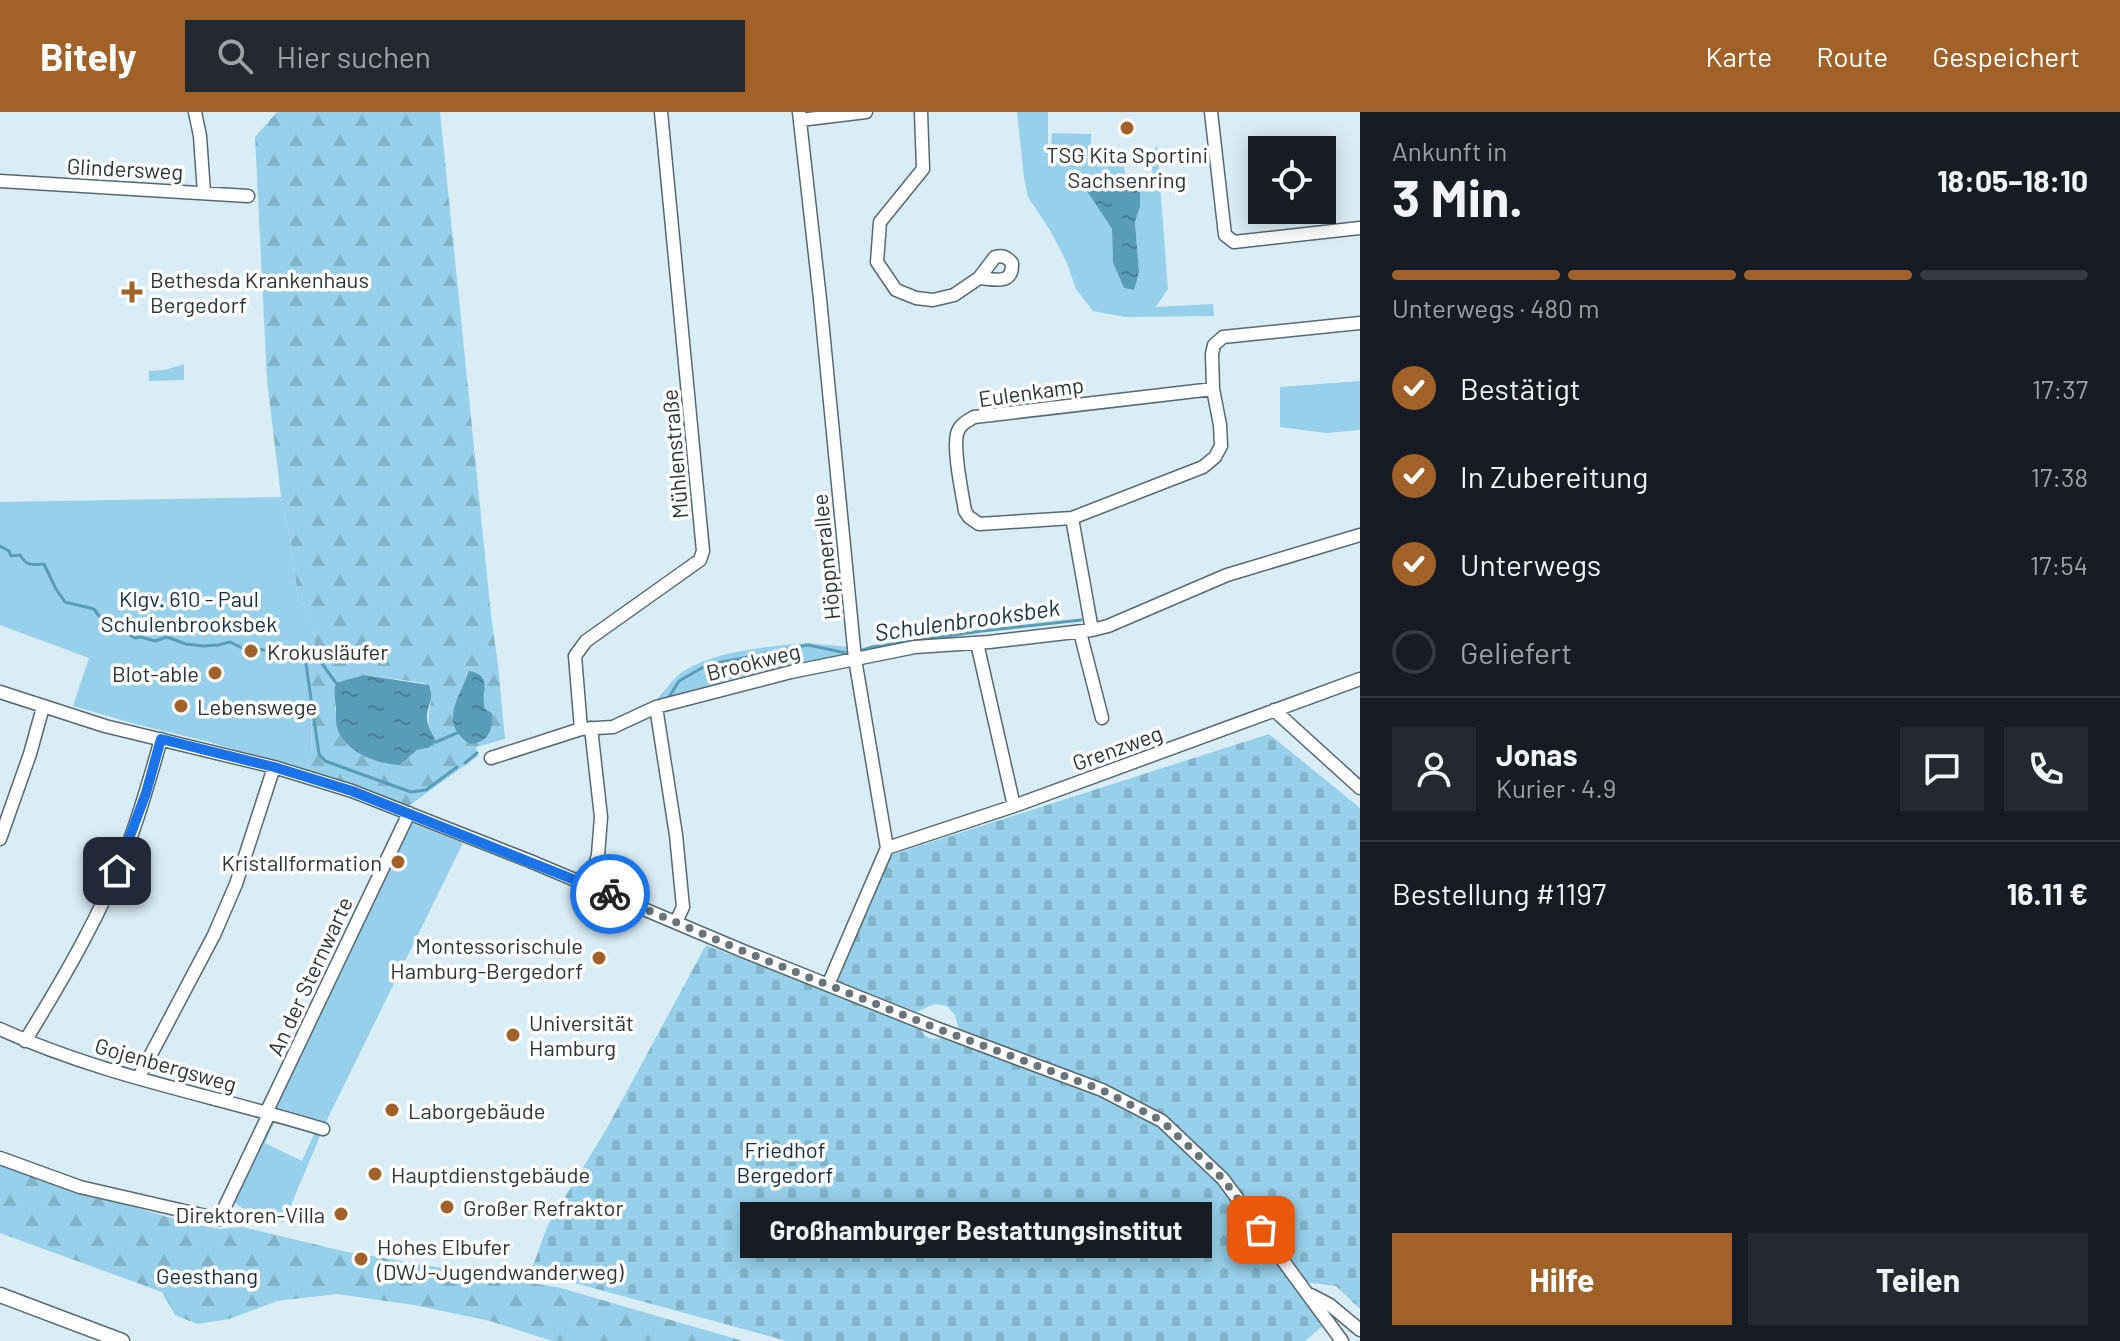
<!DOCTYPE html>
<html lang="de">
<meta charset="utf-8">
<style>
:root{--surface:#171b24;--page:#242831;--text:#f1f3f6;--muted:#9ea1a6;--line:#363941;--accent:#a16229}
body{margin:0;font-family:Barlow,sans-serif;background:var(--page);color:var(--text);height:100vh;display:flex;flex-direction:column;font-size:30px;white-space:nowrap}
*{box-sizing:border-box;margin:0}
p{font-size:26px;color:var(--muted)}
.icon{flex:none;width:44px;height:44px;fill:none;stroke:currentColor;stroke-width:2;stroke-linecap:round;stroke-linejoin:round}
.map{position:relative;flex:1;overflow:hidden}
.panel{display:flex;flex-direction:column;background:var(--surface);width:760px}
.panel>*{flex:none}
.buttons{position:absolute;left:1248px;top:24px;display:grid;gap:16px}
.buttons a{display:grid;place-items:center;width:88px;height:88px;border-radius:0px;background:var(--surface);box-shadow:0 4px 20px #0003;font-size:40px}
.pin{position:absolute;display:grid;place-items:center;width:68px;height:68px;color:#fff;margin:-34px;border-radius:16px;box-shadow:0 4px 12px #0006}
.courier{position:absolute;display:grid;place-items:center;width:80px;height:80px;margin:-40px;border:6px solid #1a73e8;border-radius:50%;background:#fff;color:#222;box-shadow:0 2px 10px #0007}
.bubble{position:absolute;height:56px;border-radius:0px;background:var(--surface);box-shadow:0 4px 20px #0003;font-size:26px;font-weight:700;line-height:56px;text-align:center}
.headline em{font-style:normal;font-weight:700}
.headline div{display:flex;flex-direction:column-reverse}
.headline{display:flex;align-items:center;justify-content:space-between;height:136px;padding:0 32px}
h1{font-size:52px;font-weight:700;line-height:60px}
.bar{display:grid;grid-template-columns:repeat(4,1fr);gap:12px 8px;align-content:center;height:96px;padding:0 32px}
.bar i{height:10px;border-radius:6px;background:var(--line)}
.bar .on{background:var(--accent)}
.bar p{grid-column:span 4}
.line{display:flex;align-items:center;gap:20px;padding:0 32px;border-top:2px solid var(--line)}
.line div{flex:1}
.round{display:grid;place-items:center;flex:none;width:84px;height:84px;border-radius:0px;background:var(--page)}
ol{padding:0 32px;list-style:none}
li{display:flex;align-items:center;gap:24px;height:88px}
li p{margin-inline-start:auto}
li .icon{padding:8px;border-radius:50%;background:var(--accent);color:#fff;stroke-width:4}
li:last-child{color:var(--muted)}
li i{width:44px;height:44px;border:4px solid var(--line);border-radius:50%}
.button{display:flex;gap:16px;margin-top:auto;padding:16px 32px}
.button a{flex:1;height:92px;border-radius:0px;background:var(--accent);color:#fff;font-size:32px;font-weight:700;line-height:92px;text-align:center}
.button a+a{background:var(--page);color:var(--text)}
header{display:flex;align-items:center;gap:48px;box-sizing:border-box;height:112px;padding:0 40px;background:var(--accent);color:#fff}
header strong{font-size:38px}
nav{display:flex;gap:44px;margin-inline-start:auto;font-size:28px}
.search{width:560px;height:72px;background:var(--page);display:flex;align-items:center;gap:20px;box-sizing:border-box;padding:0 28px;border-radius:0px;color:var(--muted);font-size:30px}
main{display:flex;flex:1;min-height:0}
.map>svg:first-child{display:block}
.green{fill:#96d0ea}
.forest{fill:url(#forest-firs);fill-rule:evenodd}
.cemetery{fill:url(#cemetery-stones)}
.water{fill:url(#water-ripples)}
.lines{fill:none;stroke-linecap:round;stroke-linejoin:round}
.stream{stroke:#599cb8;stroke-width:3}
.minor-casing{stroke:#576970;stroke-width:15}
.major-casing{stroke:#576970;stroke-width:17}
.minor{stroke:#fff;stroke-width:12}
.major{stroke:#fff;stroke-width:14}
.done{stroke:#69757a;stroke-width:8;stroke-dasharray:0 14.4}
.route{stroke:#1a73e8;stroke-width:10}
.poi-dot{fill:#a16229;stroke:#fff;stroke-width:3}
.labels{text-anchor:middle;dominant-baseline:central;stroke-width:7;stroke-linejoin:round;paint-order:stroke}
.poi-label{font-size:22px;fill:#2c3438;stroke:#fff;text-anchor:start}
.street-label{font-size:22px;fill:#2c3438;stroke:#fff}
.park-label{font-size:22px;fill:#10313d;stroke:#fff}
.water-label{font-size:24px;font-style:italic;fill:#173743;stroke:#fff}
</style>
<header>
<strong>Bitely</strong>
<div class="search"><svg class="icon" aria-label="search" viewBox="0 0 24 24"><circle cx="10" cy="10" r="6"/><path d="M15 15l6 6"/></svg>Hier suchen</div>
<nav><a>Karte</a><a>Route</a><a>Gespeichert</a></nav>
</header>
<main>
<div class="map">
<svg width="1360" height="1229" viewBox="0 0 1360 1229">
<defs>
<pattern id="forest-firs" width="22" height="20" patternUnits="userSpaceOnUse" patternTransform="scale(2)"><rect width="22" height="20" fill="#96d0ea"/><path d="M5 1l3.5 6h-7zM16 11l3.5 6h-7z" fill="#81b3c9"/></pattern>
<pattern id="cemetery-stones" width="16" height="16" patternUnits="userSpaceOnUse" patternTransform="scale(2)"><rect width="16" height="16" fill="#96d0ea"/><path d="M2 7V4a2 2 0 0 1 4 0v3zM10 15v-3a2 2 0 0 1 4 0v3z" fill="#81b3c9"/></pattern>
<pattern id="water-ripples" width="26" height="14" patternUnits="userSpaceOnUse" patternTransform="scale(2)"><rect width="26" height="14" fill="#599cb8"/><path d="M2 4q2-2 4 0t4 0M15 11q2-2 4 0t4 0" fill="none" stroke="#4a8097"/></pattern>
</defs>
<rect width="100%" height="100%" fill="#d9edf6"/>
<path class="green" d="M 1017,0 L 1048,0 L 1048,34 L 1051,38 L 1052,21 L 1091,22 L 1091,41 C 1110,47 1125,45 1144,39 L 1140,44 L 1128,47 L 1124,53 L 1126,73 L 1098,73 L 1086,76 L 1112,117 L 1113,151 L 1124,176 L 1133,178 L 1139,160 L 1135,110 L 1140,95 L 1140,79 C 1149,68 1158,63 1148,48 L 1157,33 L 1168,177 L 1156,195 L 1213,192 L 1214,204 L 1125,205 L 1093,199 L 1076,177 L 1067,151 L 1050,118 L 1028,85 L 1024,66 Z
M 184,252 L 184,268 L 149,269 L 149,259 L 165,258 Z
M 1360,269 L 1360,318 L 1326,321 L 1280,315 L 1280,275 Z
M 281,385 L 290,424 L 298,486 L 309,501 L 315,523 L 314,536 L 307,549 L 312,592 L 311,643 L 304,659 L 206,629 L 139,613 L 73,594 L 89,546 L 0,513 L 0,390 Z
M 808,531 L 849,535 L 850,545 L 728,568 L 654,591 C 663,581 673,566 684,559 C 720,537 768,535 808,531 Z
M 409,710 L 463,731 L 325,1012 L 278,1002 L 275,996 Z
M 275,1009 L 265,1031 L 302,1049 L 316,1018 L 322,1019 L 284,1110 L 258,1106 L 233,1090 L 270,1010 Z"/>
<path class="forest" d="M 277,0 L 440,0 L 491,503 L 498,553 L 505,627 L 476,635 L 478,644 L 403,698 L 304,659 L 311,643 L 312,592 L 307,549 L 314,536 L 315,523 L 309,501 L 298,486 L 290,424 L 281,385 L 267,268 L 255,25 ZM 467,561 L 485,582 L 483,590 L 485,597 L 492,601 L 454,613 ZM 365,563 L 424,571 L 431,577 C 433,600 422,604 435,627 L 428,636 L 417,638 L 400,653 C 370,653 356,636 337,617 L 334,578 L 356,565 Z
M 0,1052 L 79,1079 L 195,1113 L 222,1117 L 242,1115 L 347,1140 L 561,1176 L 743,1229 L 552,1229 L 490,1209 L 414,1193 L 337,1182 L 277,1189 L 229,1207 L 197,1212 L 175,1203 L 162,1180 L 0,1121 Z"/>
<path class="cemetery" d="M 1269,622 L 1360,696 L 1360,1197 L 1336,1174 L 1311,1171 L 1303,1168 L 1164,1004 L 1106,974 L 959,918 L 955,903 L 947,894 L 934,892 L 917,900 L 838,869 L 888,744 Z
M 706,833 L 920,916 C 925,927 935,930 946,924 L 1100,982 L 1159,1013 L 1221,1072 L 1325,1212 L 1305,1229 L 787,1229 L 531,1159 L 548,1113 L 607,1016 Z"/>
<path class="water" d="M 1098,73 L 1126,73 L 1140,79 L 1140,95 L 1135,110 L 1139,160 L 1134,178 L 1124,176 L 1113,151 L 1112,117 L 1085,76 Z
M 469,559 C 494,563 480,581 485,597 L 492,601 C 494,617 488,631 470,632 C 446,616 451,599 462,576 C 465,570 466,564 469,559 Z
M 364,563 L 429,573 C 435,588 427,592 427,605 C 427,614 433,622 436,630 L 428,636 L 417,638 L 400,653 C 379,653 349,641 339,621 C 335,614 336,604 336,596 C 335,587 333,579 336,571 Z"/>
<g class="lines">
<path class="stream" d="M 0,434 L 9,439 L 11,444 L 20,443 C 27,454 31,453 44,452 L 56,477 L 65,490 L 94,497 L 102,508 L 106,510 L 123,510 L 126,521 L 135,526 L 141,525 L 155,529 L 167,525 L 186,532 L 203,534 L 218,533 L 230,530 L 244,537 L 250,536 L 303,544 L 306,552 L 319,642 L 325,649 L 411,680 L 426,678 L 457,655
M 860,539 L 872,535 L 982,519 L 1081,508
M 330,540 L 366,535
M 303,544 L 315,542 L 336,571
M 669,585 L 679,569 L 707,553 L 722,550 L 808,533 L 851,542
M 436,630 L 457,621
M 465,651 L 477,641"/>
<g class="minor-casing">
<path id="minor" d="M 195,0 L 200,24 L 204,81
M 799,0 L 820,187 L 855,547 L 887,736 L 828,873
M 921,0 L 923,57 L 880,110 L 877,150 L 896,178 L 916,186 L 933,188 L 954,183 L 979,166 L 995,145 C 1003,143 1007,145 1012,151 C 1013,174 994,167 979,166
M 1211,0 L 1225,123 L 1234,130 L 1360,116
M 800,8 L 866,0
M 0,69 L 248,84
M 1213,277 L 974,305 C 967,309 959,313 957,322 C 953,340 962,380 965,399 L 969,405 L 979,412 L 1072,406 L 1203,355 L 1215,345 L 1221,334 L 1220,313 L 1213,277 L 1212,242 L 1214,233 L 1223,225 L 1360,211
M 1072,406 L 1092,518
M 1080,520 L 1102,606
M 977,531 L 1014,694
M 0,580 L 105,614 L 274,655 L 352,679 L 530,749 L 743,839 L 936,916 L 1102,978 L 1162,1009 L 1223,1067 L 1342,1229
M 656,595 L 676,723 L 683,795 L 676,810
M 1274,598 L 1360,676
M 581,617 L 575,544 L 586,529 L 700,448 L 703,439 L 661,0
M 491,646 L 581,617 L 613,615 L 656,595 L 791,560 L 915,535 L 989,530 L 1092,518 L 1108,514 L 1227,463 L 1360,423
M 0,727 L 30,642 L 43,595
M 887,736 L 1014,694 L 1360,567
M 589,773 L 598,743 L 601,705 L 591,616
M 0,917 C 102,964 216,984 323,1017
M 25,929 C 64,866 101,802 128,733 C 141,698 151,663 161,627
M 139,965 L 214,823 L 236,772 L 274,655
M 266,1001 L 409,701
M 0,1046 L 80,1075 L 219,1107 L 269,1002
M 1311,1183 L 1330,1193 L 1360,1218"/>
</g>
<g class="major-casing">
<path id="major" d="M 0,1183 L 122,1229"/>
</g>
<use href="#minor" class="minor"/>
<use href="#major" class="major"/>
</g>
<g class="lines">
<path class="done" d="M 610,782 L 743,839 L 936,916 L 1102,978 L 1162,1009 L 1223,1067 L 1261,1118"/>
<path class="route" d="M 117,759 L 146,681 L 161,627 L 274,655 L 352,679 L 610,782"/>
</g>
<g class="poi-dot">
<circle cx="1127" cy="16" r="8"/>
<path d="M128 168h8v8h8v8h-8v8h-8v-8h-8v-8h8z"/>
<circle cx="251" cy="539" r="8"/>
<circle cx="215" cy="561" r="8"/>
<circle cx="181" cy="594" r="8"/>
<circle cx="398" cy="750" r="8"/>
<circle cx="599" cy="846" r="8"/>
<circle cx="513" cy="923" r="8"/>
<circle cx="392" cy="998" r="8"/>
<circle cx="375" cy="1062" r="8"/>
<circle cx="447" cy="1095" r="8"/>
<circle cx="341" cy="1102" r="8"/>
<circle cx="361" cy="1147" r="8"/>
</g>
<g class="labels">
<g class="poi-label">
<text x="1127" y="42" text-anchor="middle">TSG Kita Sportini<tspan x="1127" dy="25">Sachsenring</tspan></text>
<text x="150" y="167">Bethesda Krankenhaus<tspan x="150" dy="25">Bergedorf</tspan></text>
<text x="267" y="539">Krokusläufer</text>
<text x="199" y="561" text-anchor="end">Blot-able</text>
<text x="197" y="594">Lebenswege</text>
<text x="382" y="750" text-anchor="end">Kristallformation</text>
<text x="583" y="833" text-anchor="end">Montessorischule<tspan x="583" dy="25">Hamburg-Bergedorf</tspan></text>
<text x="529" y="910">Universität<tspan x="529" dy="25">Hamburg</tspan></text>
<text x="408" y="998">Laborgebäude</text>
<text x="391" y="1062">Hauptdienstgebäude</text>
<text x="463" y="1095">Großer Refraktor</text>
<text x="325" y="1102" text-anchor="end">Direktoren-Villa</text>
<text x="377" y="1134">Hohes Elbufer<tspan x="377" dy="25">(DWJ-Jugendwanderweg)</tspan></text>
</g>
<g class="street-label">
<text transform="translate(125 56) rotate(3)">Glindersweg</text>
<text transform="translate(1031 279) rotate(-8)">Eulenkamp</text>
<text transform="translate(674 342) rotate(-95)">Mühlenstraße</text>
<text transform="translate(825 445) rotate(-96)">Höppnerallee</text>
<text transform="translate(753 549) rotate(-14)">Brookweg</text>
<text transform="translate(1117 635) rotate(-20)">Grenzweg</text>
<text transform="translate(309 864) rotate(-65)">An der Sternwarte</text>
<text transform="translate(166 952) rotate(16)">Gojenbergsweg</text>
</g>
<g class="park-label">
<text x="189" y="486">Klgv. 610 - Paul<tspan x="189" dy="25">Schulenbrooksbek</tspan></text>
<text x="785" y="1037">Friedhof<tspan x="785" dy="25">Bergedorf</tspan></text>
<text x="207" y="1163">Geesthang</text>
</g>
<g class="water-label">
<text transform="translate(967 507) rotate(-8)">Schulenbrooksbek</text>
</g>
</g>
</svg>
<div class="buttons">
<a><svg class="icon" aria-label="locate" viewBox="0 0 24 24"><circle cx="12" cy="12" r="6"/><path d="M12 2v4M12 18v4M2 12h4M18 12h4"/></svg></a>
</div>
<div class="pin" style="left:1261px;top:1118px;background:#ea580c"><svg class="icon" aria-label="bag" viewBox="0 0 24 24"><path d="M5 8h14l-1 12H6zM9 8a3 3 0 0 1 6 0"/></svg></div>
<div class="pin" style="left:117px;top:759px;background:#1f2937"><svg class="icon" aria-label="home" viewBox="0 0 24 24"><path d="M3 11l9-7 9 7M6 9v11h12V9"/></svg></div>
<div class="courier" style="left:610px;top:782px"><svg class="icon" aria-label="bike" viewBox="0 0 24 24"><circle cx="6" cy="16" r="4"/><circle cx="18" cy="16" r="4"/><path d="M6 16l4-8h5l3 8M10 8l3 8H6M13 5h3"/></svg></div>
<div class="bubble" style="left:740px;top:1090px;width:472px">Großhamburger Bestattungsinstitut</div>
</div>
<section class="panel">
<div class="headline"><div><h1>3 Min.</h1><p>Ankunft in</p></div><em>18:05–18:10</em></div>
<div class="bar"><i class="on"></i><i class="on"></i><i class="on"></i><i></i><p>Unterwegs · 480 m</p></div>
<ol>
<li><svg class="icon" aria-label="check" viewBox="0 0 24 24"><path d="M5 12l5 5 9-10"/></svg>Bestätigt<p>17:37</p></li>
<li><svg class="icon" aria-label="check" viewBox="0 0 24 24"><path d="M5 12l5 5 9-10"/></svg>In Zubereitung<p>17:38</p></li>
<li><svg class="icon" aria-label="check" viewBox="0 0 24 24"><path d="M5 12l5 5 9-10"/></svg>Unterwegs<p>17:54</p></li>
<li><i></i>Geliefert</li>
</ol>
<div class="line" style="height:144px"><a class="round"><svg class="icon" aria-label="person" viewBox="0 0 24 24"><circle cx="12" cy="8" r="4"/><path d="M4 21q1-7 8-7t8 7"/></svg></a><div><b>Jonas</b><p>Kurier · 4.9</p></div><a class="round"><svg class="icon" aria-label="chat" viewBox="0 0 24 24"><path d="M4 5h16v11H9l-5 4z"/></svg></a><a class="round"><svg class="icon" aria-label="phone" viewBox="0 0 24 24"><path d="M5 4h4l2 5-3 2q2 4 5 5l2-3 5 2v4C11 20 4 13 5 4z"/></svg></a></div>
<div class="line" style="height:104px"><div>Bestellung #1197</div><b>16.11 €</b></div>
<div class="button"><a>Hilfe</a><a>Teilen</a></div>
</section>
</main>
